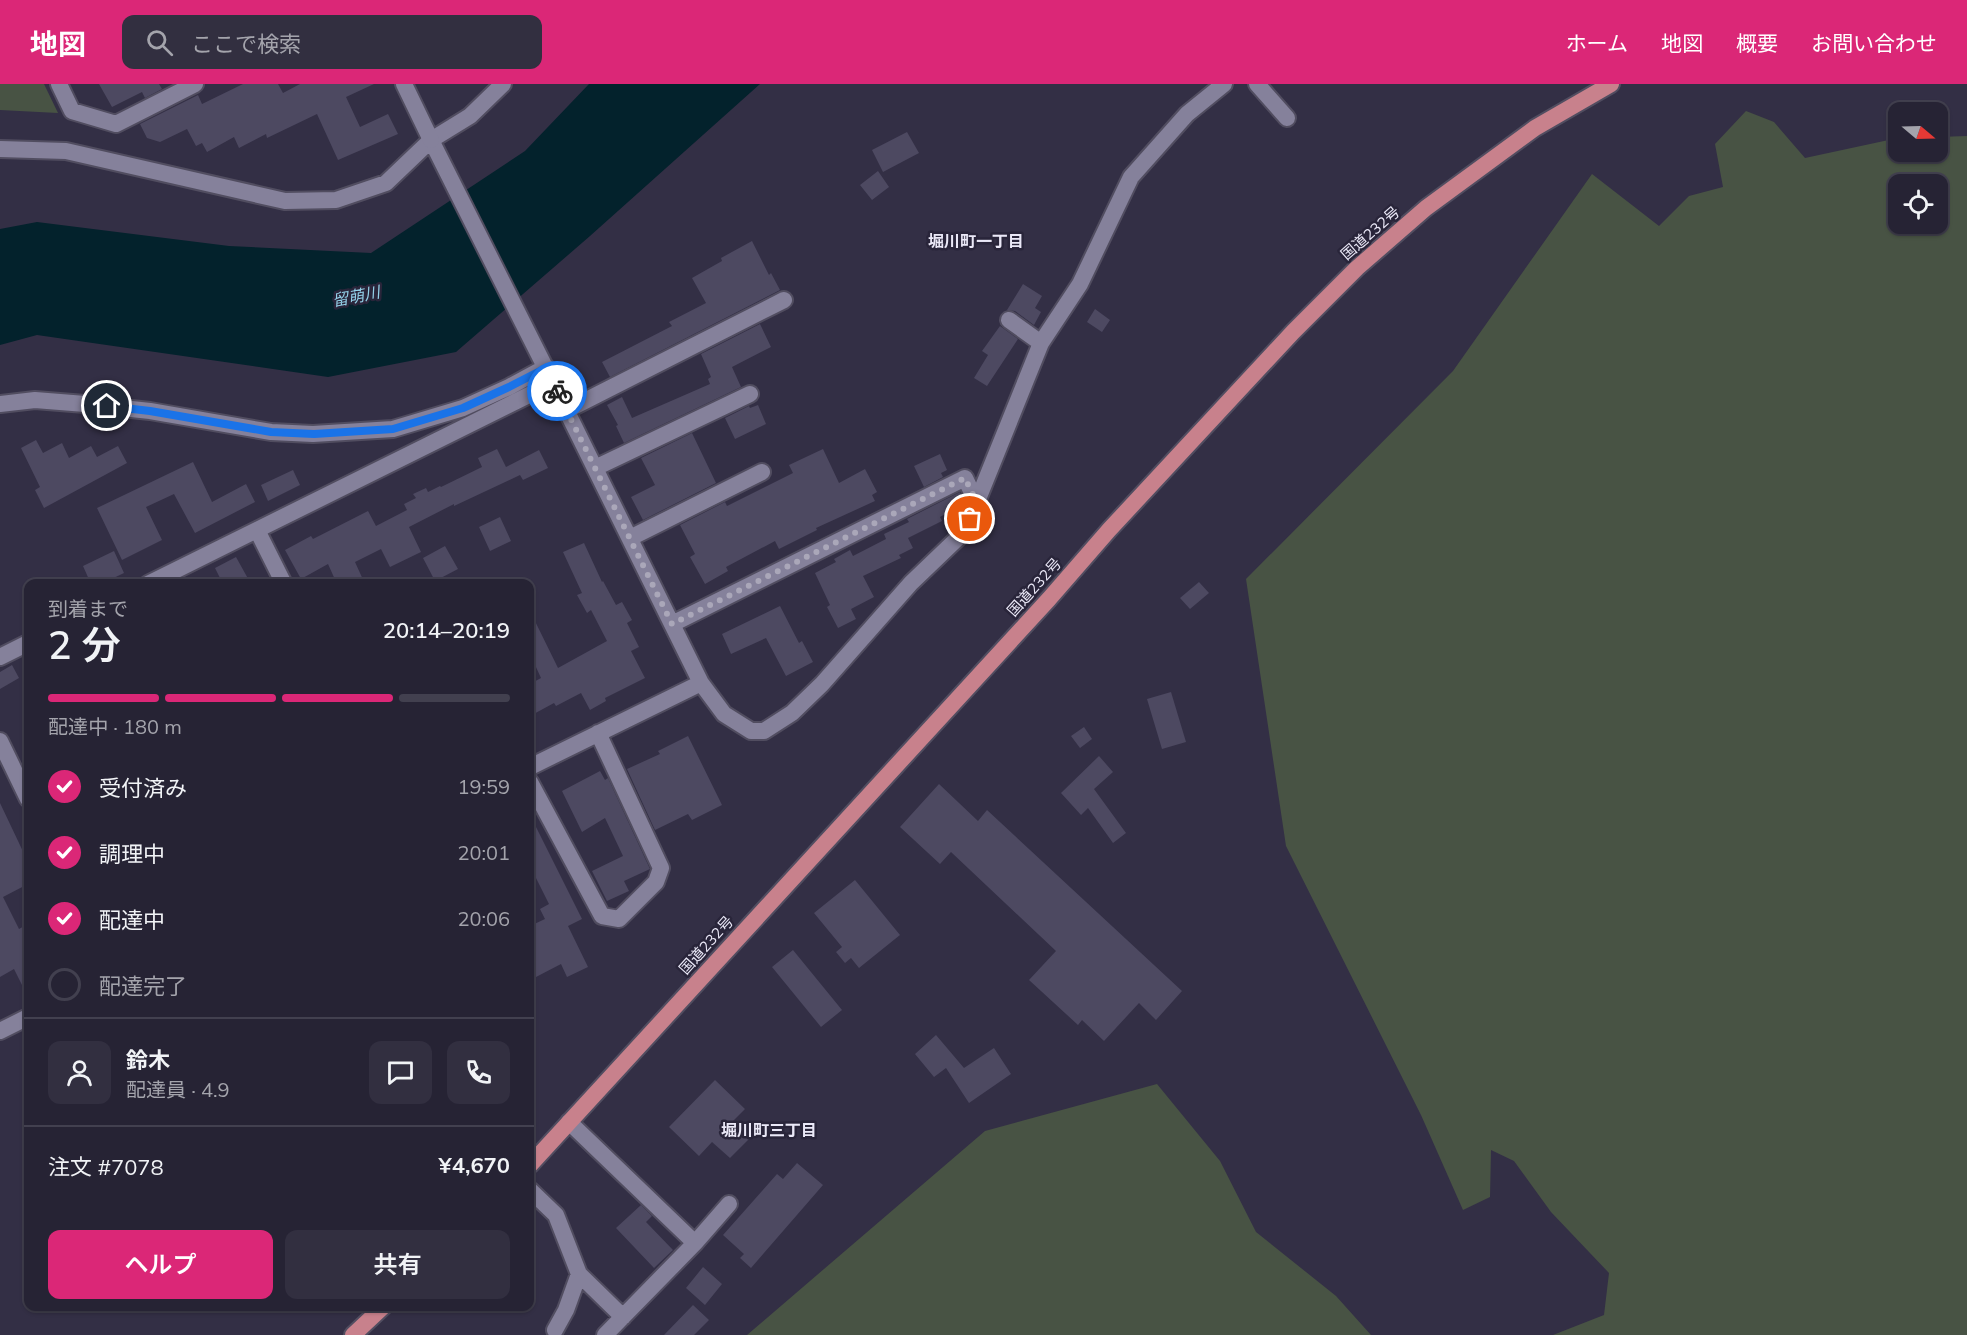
<!DOCTYPE html>
<html lang="ja">
<meta charset="utf-8">
<style>
:root{--surface:#262334;--page:#322f40;--text:#f1f3f6;--muted:#a4a4ac;--line:#42404f;--accent:#db2777}
body{margin:0;font-family:Mulish,"Noto Sans JP",sans-serif;background:var(--page);color:var(--text);height:100vh;display:flex;flex-direction:column;font-size:22px;white-space:nowrap}
*{box-sizing:border-box;margin:0}
p{font-size:20px;color:var(--muted)}
.icon{flex:none;width:33px;height:33px;fill:none;stroke:currentColor;stroke-width:2;stroke-linecap:round;stroke-linejoin:round}
.map{position:relative;flex:1;overflow:hidden}
.panel{position:absolute;left:24px;top:495px;width:510px;height:732px;display:flex;flex-direction:column;background:var(--surface);border-radius:12px;box-shadow:0 2px 4px #0004,0 0 0 2px var(--line)}
.panel>*{flex:none}
.needle{width:39px;rotate:109deg}
.tools{position:absolute;left:1888px;top:18px;display:grid;gap:12px}
.tools a{display:grid;place-items:center;width:60px;height:60px;border-radius:12px;background:var(--surface);box-shadow:0 2px 4px #0004,0 0 0 2px var(--line);font-size:30px}
.pin{position:absolute;display:grid;place-items:center;width:51px;height:51px;color:#fff;margin:-26px;border:3px solid #fff;border-radius:50%;box-shadow:0 2px 6px #0007}
.courier{position:absolute;display:grid;place-items:center;width:60px;height:60px;margin:-30px;border:4px solid #1a73e8;border-radius:50%;background:#fff;color:#222;box-shadow:0 2px 8px #0007}
.overview em{font-style:normal;font-weight:600}
.overview div{display:flex;flex-direction:column-reverse}
.overview{display:flex;align-items:center;justify-content:space-between;height:102px;padding:0 24px}
h1{font-size:39px;font-weight:600;line-height:45px}
.bar{display:grid;grid-template-columns:repeat(4,1fr);gap:9px 6px;align-content:center;height:72px;padding:0 24px}
.bar i{height:8px;border-radius:4px;background:var(--line)}
.bar .selected{background:var(--accent)}
.bar p{grid-column:span 4}
.line{display:flex;align-items:center;gap:15px;padding:0 24px;border-top:2px solid var(--line)}
.line div{flex:1}
.round{display:grid;place-items:center;flex:none;width:63px;height:63px;border-radius:12px;background:var(--page)}
ol{padding:0 24px;list-style:none}
li{display:flex;align-items:center;gap:18px;height:66px}
li p{margin-inline-start:auto}
li .icon{padding:6px;border-radius:50%;background:var(--accent);color:#fff;stroke-width:4}
li:last-child{color:var(--muted)}
li i{width:33px;height:33px;border:3px solid var(--line);border-radius:50%}
.action{display:flex;gap:12px;margin-top:auto;padding:12px 24px}
.action a{flex:1;height:69px;border-radius:12px;background:var(--accent);color:#fff;font-size:24px;font-weight:600;line-height:69px;text-align:center}
.action a+a{background:var(--page);color:var(--text)}
header{display:flex;align-items:center;gap:36px;box-sizing:border-box;height:84px;padding:0 30px;background:var(--accent);color:#fff}
header strong{font-size:28px}
nav{display:flex;gap:33px;margin-inline-start:auto;font-size:21px}
.search{width:420px;height:54px;background:var(--page);display:flex;align-items:center;gap:15px;box-sizing:border-box;padding:0 21px;border-radius:12px;color:var(--muted);font-size:22px}
.map>svg:first-child{display:block}
.green{fill:#485344;fill-rule:evenodd}
.water{fill:#03222c}
.building{fill:#4d4961}
.lines{fill:none;stroke-linecap:round;stroke-linejoin:round}
.minor-casing{stroke:#514d60;stroke-width:20}
.tertiary-casing{stroke:#514d60;stroke-width:20}
.trunk-casing{stroke:#514d60;stroke-width:20}
.minor{stroke:#85819b;stroke-width:16}
.tertiary{stroke:#85819b;stroke-width:16}
.trunk{stroke:#c8818c;stroke-width:16}
.done{stroke:#aaa7b9;stroke-width:6;stroke-dasharray:0 10.8}
.route{stroke:#1a73e8;stroke-width:8}
.labels{text-anchor:middle;dominant-baseline:central;stroke-width:5;stroke-linejoin:round;paint-order:stroke}
.street-label{font-size:15px;fill:#eae8f7;stroke:#29253a}
.neighbourhood-label{font-size:16px;font-weight:bold;fill:#eae8f7;stroke:#29253a}
.water-label{font-size:16px;font-style:italic;fill:#93d0e8;stroke:#29253a}
</style>
<header>
<strong>地図</strong>
<div class="search"><svg class="icon" aria-label="search" viewBox="0 0 24 24"><circle cx="10" cy="10" r="6"/><path d="M15 15l6 6"/></svg>ここで検索</div>
<nav><a>ホーム</a><a>地図</a><a>概要</a><a>お問い合わせ</a></nav>
</header>
<div class="map">
<svg width="1967" height="1251" viewBox="0 0 1967 1251">
<rect width="100%" height="100%" fill="#332f45"/>
<path class="green" d="M 0,0 L 44,0 L 58,29 L 0,26 Z
M 1746,27 L 1774,38 L 1805,74 L 1898,54 L 1899,68 L 1938,68 L 1938,53 L 1967,52 L 1967,1251 L 1553,1251 L 1604,1231 L 1609,1189 L 1551,1128 L 1514,1077 L 1491,1066 L 1490,1113 L 1463,1126 L 1421,1031 L 1286,762 L 1246,495 L 1453,287 L 1592,90 L 1659,142 L 1689,112 L 1723,103 L 1715,60 ZM 1938,100 L 1938,140 L 1899,140 L 1899,100 Z
M 1157,1000 L 1220,1077 L 1256,1148 L 1336,1212 L 1371,1251 L 747,1251 L 985,1047 Z"/>
<path class="water" d="M 589,0 L 760,0 L 590,152 L 456,268 L 328,293 L 37,251 L 0,261 L 0,145 L 37,138 L 229,162 L 371,169 L 525,67 Z"/>
<path class="building" d="M 99,0 L 159,0 L 162,5 L 145,14 L 142,8 L 112,23 Z
M 243,0 L 278,0 L 283,9 L 300,0 L 374,0 L 346,13 L 360,43 L 388,30 L 398,50 L 338,76 L 317,30 L 267,54 L 266,50 L 239,64 L 234,53 L 207,68 L 202,59 L 196,62 L 187,45 L 160,58 L 147,54 L 140,40 L 198,11 L 202,20 Z
M 907,48 L 919,69 L 883,88 L 872,66 Z
M 878,87 L 889,103 L 872,116 L 860,101 Z
M 752,157 L 769,191 L 771,189 L 780,206 L 610,293 L 602,278 L 672,242 L 669,238 L 706,219 L 692,194 L 722,177 L 721,174 Z
M 1023,200 L 1042,212 L 1035,224 L 1041,228 L 1034,241 L 1015,227 L 1007,226 Z
M 1095,225 L 1110,236 L 1102,248 L 1087,238 Z
M 760,240 L 771,263 L 732,283 L 741,303 L 624,359 L 616,342 L 618,341 L 607,321 L 622,313 L 632,334 L 710,300 L 708,295 L 711,293 L 701,270 Z
M 1000,242 L 1018,255 L 987,302 L 974,294 L 988,271 L 982,267 Z
M 758,321 L 766,340 L 735,355 L 725,334 L 749,322 L 750,324 Z
M 692,349 L 716,399 L 643,436 L 631,413 L 655,401 L 641,374 Z
M 36,356 L 43,369 L 62,359 L 69,374 L 91,362 L 97,373 L 118,362 L 127,379 L 44,424 L 35,406 L 40,403 L 21,364 Z
M 497,365 L 506,383 L 539,366 L 548,384 L 523,396 L 520,391 L 454,422 L 454,420 L 409,443 L 421,468 L 390,483 L 381,465 L 355,478 L 365,500 L 337,500 L 328,480 L 301,495 L 285,466 L 311,452 L 313,455 L 368,427 L 376,442 L 407,426 L 404,420 L 416,414 L 413,410 L 426,404 L 428,408 L 440,402 L 441,403 L 482,383 L 478,374 Z
M 823,365 L 839,399 L 865,385 L 877,408 L 872,411 L 875,417 L 816,444 L 817,446 L 779,465 L 775,457 L 726,483 L 728,487 L 705,500 L 690,473 L 695,470 L 680,441 L 725,418 L 727,422 L 793,389 L 789,381 Z
M 940,370 L 947,386 L 941,389 L 943,393 L 924,403 L 914,382 Z
M 193,378 L 212,418 L 246,400 L 255,418 L 195,449 L 174,410 L 146,423 L 162,456 L 122,476 L 97,424 Z
M 293,386 L 300,401 L 268,417 L 261,401 Z
M 960,408 L 965,419 L 940,433 L 942,437 L 908,454 L 913,464 L 899,471 L 901,474 L 863,492 L 874,513 L 851,525 L 856,535 L 838,544 L 827,523 L 830,521 L 815,489 L 836,478 L 834,475 L 850,466 L 853,472 L 886,455 L 884,450 L 909,438 L 907,435 Z
M 500,433 L 511,457 L 490,467 L 479,443 Z
M 584,459 L 602,498 L 603,497 L 616,521 L 622,518 L 632,536 L 627,539 L 639,563 L 631,567 L 645,594 L 605,614 L 606,617 L 590,626 L 581,609 L 556,622 L 554,619 L 530,632 L 530,600 L 541,594 L 530,570 L 530,527 L 558,584 L 607,557 L 591,526 L 587,529 L 577,511 L 582,509 L 563,468 Z
M 445,462 L 458,485 L 435,497 L 423,474 Z
M 114,467 L 124,489 L 101,500 L 91,500 L 83,482 Z
M 236,473 L 251,500 L 223,500 L 215,484 Z
M 1199,498 L 1209,509 L 1190,525 L 1180,514 Z
M 780,522 L 799,559 L 802,557 L 813,578 L 786,592 L 766,554 L 731,570 L 722,550 Z
M 12,581 L 19,594 L 0,605 L 0,588 Z
M 1171,608 L 1186,658 L 1162,665 L 1147,615 Z
M 1084,643 L 1092,655 L 1080,664 L 1071,652 Z
M 688,652 L 722,721 L 692,736 L 688,730 L 655,746 L 627,685 L 660,670 L 658,667 Z
M 1099,672 L 1113,688 L 1094,705 L 1126,749 L 1113,759 L 1088,724 L 1081,731 L 1061,709 Z
M 600,687 L 605,696 L 608,694 L 650,785 L 624,797 L 629,807 L 607,817 L 592,787 L 623,772 L 605,734 L 582,748 L 562,707 Z
M 939,700 L 978,737 L 987,726 L 1182,907 L 1156,936 L 1139,919 L 1104,957 L 1082,936 L 1078,941 L 1029,896 L 1056,867 L 951,768 L 940,780 L 900,743 Z
M 0,719 L 28,778 L 28,800 L 3,813 L 19,845 L 28,840 L 28,913 L 14,885 L 0,893 Z
M 530,731 L 582,835 L 568,842 L 588,883 L 567,893 L 561,880 L 536,893 L 530,881 L 530,842 L 545,835 L 540,825 L 549,820 L 530,782 Z
M 855,796 L 900,851 L 859,884 L 851,874 L 845,879 L 836,868 L 842,863 L 814,829 Z
M 793,866 L 842,926 L 821,943 L 772,883 Z
M 936,951 L 964,984 L 994,964 L 1011,990 L 969,1019 L 946,984 L 934,993 L 915,970 Z
M 715,996 L 745,1025 L 732,1038 L 750,1054 L 730,1074 L 712,1058 L 699,1072 L 669,1043 Z
M 797,1079 L 823,1101 L 751,1184 L 740,1174 L 744,1170 L 723,1151 L 777,1090 L 783,1095 Z
M 641,1121 L 652,1132 L 646,1138 L 673,1166 L 654,1184 L 616,1144 Z
M 703,1183 L 722,1200 L 705,1221 L 686,1204 Z
M 693,1221 L 709,1236 L 694,1251 L 664,1251 Z"/>
<g class="lines">
<g class="minor-casing">
<path id="minor" d="M 59,0 L 72,27 L 116,40 L 195,0
M 1257,0 L 1287,34
M 431,56 L 542,277 L 701,599 L 724,630 L 751,647 L 764,647 L 792,629 L 822,600 L 911,499 L 959,453 L 970,435 L 1041,259 L 1080,200 L 1131,93 L 1187,30 L 1224,0
M 0,65 L 66,67 L 285,117 L 336,116 L 386,99 L 431,56 L 470,32 L 503,0
M 1009,236 L 1041,259
M 0,320 L 35,316 L 85,320 L 150,327 L 271,348 L 313,350 L 393,345 L 463,324 L 509,303 L 546,283
M 567,326 L 784,216
M 595,384 L 750,310
M 257,446 L 284,500
M 630,454 L 762,388
M 148,500 L 553,299
M 672,540 L 965,394 L 976,417
M 0,573 L 28,559
M 0,657 L 28,715
M 530,683 L 701,599
M 530,698 L 602,832 L 619,835 L 656,798 L 661,784 L 598,649
M 0,947 L 28,933
M 569,1038 L 695,1159
M 530,1106 L 556,1131 L 579,1190 L 623,1233
M 555,1246 L 566,1226 L 579,1190
M 605,1251 L 695,1159 L 729,1120"/>
</g>
<g class="tertiary-casing">
<path id="tertiary" d="M 404,0 L 431,56"/>
</g>
<g class="trunk-casing">
<path id="trunk" d="M 530,1081 L 1049,515 L 1109,446 L 1293,248 L 1357,184 L 1426,124 L 1535,44 L 1611,0
M 353,1251 L 384,1222"/>
</g>
<use href="#minor" class="minor"/>
<use href="#tertiary" class="tertiary"/>
<use href="#trunk" class="trunk"/>
</g>
<g class="lines">
<path class="done" d="M 557,307 L 672,540 L 965,394 L 976,417 L 970,435"/>
<path class="route" d="M 107,322 L 150,327 L 271,348 L 314,350 L 393,345 L 463,324 L 509,303 L 546,284 L 557,307"/>
</g>
<g class="labels">
<g class="street-label">
<text transform="translate(1370 149) rotate(-41)">国道232号</text>
<text transform="translate(1034 503) rotate(-48)">国道232号</text>
<text transform="translate(706 861) rotate(-48)">国道232号</text>
</g>
<g class="neighbourhood-label">
<text x="976" y="157">堀川町一丁目</text>
<text x="769" y="1046">堀川町三丁目</text>
</g>
<g class="water-label">
<text transform="translate(356 212) rotate(-11)">留萌川</text>
</g>
</g>
</svg>
<div class="tools">
<a><svg class="needle" viewBox="-14 -14 28 28"><path d="M0-13l5 13h-10z" fill="#e53935"/><path d="M0 13l5-13h-10z" fill="#a4a4ac"/></svg></a>
<a><svg class="icon" aria-label="locate" viewBox="0 0 24 24"><circle cx="12" cy="12" r="6"/><path d="M12 2v4M12 18v4M2 12h4M18 12h4"/></svg></a>
</div>
<div class="pin" style="left:970px;top:435px;background:#ea580c"><svg class="icon" aria-label="bag" viewBox="0 0 24 24"><path d="M5 8h14l-1 12H6zM9 8a3 3 0 0 1 6 0"/></svg></div>
<div class="pin" style="left:107px;top:322px;background:#1f2937"><svg class="icon" aria-label="home" viewBox="0 0 24 24"><path d="M3 11l9-7 9 7M6 9v11h12V9"/></svg></div>
<div class="courier" style="left:557px;top:307px"><svg class="icon" aria-label="bike" viewBox="0 0 24 24"><circle cx="6" cy="16" r="4"/><circle cx="18" cy="16" r="4"/><path d="M6 16l4-8h5l3 8M10 8l3 8H6M13 5h3"/></svg></div>
<section class="panel">
<div class="overview"><div><h1>2 分</h1><p>到着まで</p></div><em>20:14–20:19</em></div>
<div class="bar"><i class="selected"></i><i class="selected"></i><i class="selected"></i><i></i><p>配達中 · 180 m</p></div>
<ol>
<li><svg class="icon" aria-label="check" viewBox="0 0 24 24"><path d="M5 12l5 5 9-10"/></svg>受付済み<p>19:59</p></li>
<li><svg class="icon" aria-label="check" viewBox="0 0 24 24"><path d="M5 12l5 5 9-10"/></svg>調理中<p>20:01</p></li>
<li><svg class="icon" aria-label="check" viewBox="0 0 24 24"><path d="M5 12l5 5 9-10"/></svg>配達中<p>20:06</p></li>
<li><i></i>配達完了</li>
</ol>
<div class="line" style="height:108px"><a class="round"><svg class="icon" aria-label="person" viewBox="0 0 24 24"><circle cx="12" cy="8" r="4"/><path d="M4 21q1-7 8-7t8 7"/></svg></a><div><b>鈴木</b><p>配達員 · 4.9</p></div><a class="round"><svg class="icon" aria-label="chat" viewBox="0 0 24 24"><path d="M4 5h16v11H9l-5 4z"/></svg></a><a class="round"><svg class="icon" aria-label="phone" viewBox="0 0 24 24"><path d="M5 4h4l2 5-3 2q2 4 5 5l2-3 5 2v4C11 20 4 13 5 4z"/></svg></a></div>
<div class="line" style="height:78px"><div>注文 #7078</div><b>¥4,670</b></div>
<div class="action"><a>ヘルプ</a><a>共有</a></div>
</section>
</div>
